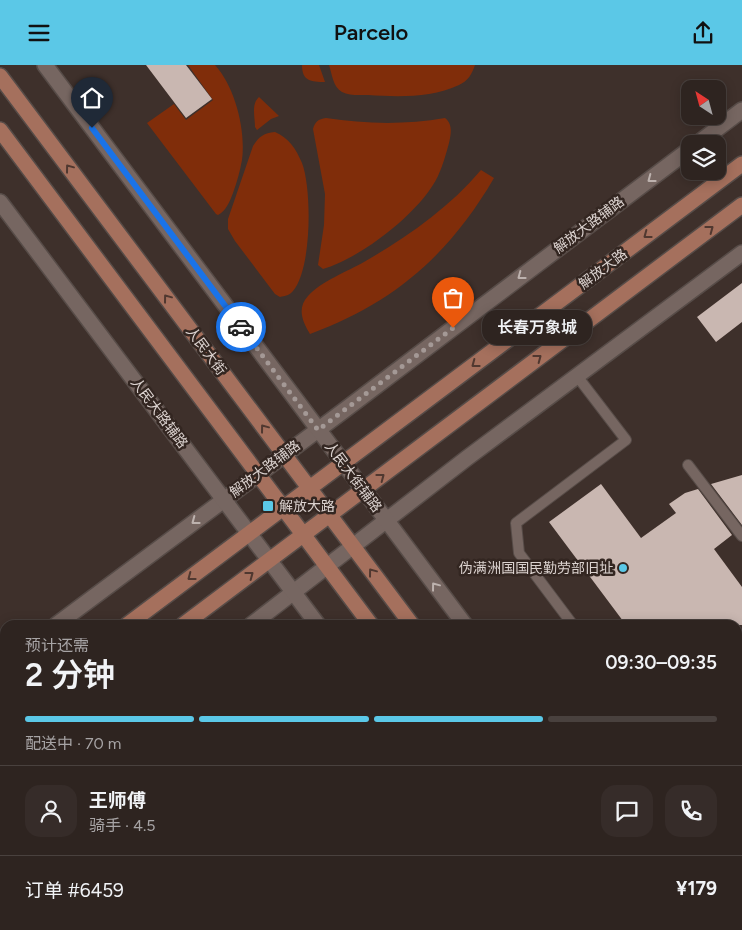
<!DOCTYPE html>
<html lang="zh">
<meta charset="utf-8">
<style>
:root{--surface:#2e2420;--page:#362c29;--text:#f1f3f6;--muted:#a7a4a5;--line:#49413e;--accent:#5bc8e7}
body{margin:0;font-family:Figtree,"Noto Sans SC",sans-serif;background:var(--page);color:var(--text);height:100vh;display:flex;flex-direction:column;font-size:19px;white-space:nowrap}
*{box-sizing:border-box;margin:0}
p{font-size:16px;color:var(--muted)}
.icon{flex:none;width:28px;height:28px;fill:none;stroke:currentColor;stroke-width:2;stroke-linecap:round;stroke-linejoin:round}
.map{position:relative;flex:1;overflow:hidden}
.side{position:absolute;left:0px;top:555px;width:742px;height:310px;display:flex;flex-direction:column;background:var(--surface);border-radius:15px 15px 0 0;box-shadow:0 2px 12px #0003,0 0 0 1px var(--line)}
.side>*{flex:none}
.needle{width:32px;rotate:324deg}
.controls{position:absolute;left:681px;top:15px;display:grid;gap:10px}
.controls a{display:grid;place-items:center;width:45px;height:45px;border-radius:10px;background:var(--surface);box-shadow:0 2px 12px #0003,0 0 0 1px var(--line);font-size:25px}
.pin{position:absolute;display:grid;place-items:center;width:42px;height:42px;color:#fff;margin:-51px -21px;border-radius:50% 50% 50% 0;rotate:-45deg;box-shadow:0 0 5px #0007}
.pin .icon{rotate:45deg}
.courier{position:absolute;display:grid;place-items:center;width:50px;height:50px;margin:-25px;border:4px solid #1a73e8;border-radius:50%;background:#fff;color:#222;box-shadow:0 1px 6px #0007}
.bubble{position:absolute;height:35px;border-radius:15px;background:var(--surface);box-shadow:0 2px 12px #0003,0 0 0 1px var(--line);font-size:16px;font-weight:600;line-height:35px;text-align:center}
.head em{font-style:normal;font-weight:600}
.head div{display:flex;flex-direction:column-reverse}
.head{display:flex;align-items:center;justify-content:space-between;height:85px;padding:0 25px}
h1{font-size:32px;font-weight:600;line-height:38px}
.bar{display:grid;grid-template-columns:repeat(4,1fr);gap:8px 5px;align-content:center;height:60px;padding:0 25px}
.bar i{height:6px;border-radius:4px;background:var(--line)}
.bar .active{background:var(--accent)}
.bar p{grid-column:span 4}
.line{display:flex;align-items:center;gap:12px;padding:0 25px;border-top:1px solid var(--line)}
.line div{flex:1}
.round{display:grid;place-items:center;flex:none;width:52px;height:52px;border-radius:15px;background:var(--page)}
header{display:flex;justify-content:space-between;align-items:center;height:65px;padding:0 25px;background:var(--accent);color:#111;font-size:22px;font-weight:600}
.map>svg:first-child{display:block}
.green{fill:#802d0a}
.building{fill:#c9b7b1}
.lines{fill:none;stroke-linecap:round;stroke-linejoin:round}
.service-casing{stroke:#574c48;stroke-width:12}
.minor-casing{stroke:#574c48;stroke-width:18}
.tertiary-casing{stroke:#574c48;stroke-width:18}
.secondary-casing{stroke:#574c48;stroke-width:18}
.primary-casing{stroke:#574c48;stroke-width:18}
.service{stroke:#766661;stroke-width:10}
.minor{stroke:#766661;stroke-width:15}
.tertiary{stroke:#766661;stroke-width:15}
.secondary{stroke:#766661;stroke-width:15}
.primary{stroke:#a5705d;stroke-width:15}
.oneway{stroke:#503830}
.oneway2{stroke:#bdb2ae}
.done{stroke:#a49996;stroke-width:5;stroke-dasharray:0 9}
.route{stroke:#1a73e8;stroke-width:6}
.poi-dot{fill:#5bc8e7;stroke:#332621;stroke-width:2}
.labels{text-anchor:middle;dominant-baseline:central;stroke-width:5;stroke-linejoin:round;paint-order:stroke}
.street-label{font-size:14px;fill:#dbd2cf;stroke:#332621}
.poi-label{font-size:14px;fill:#dbd2cf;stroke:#332621;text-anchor:start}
</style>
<header><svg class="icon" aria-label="menu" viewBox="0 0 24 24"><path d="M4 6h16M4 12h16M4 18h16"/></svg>Parcelo<svg class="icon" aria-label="share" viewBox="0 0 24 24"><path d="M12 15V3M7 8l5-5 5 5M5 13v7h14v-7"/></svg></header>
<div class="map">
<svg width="742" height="865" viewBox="0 0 742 865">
<rect width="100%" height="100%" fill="#3e302b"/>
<path class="green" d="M 188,0 L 215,0 C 235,22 246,65 242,95 C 240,106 237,117 233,128 C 230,136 226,146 218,150 L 216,149 L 147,58 L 174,39 L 186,55 L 213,35 Z
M 302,0 L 319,0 L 325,17 C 311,17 302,16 302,0 Z
M 329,0 L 475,0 C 472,9 468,16 459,20 C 431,33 398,32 368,30 C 360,30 349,31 342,27 C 333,22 332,9 329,0 Z
M 259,32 L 279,51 L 271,54 L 257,65 L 255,62 C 255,52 251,39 259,32 Z
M 326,53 C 365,59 405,60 445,53 C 453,59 451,69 449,78 C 446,89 443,100 438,111 C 421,147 361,193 323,204 L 318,200 L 324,160 L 325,129 L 313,64 C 315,57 318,54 326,53 Z
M 275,67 C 289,73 296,84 302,98 C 312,124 312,204 293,226 C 290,230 285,231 280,232 L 275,229 L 235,176 L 228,164 L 228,154 L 253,81 C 259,72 263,68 275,67 Z
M 481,105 L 494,113 C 449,190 394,238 310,269 C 302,256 297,243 308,231 C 320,217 348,206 364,197 C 407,172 449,143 481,105 Z"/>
<path class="building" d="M 146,0 L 186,0 L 212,34 L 186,53 Z
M 742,218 L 742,257 L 716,277 L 697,252 Z
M 742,410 L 742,460 L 711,419 Z
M 601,419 L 641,473 L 676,448 L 669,439 L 685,428 L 698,424 L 732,470 L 714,484 L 742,522 L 742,560 L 626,560 L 549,457 Z"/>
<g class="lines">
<g class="service-casing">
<path id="service" d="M 688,400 L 742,471
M 573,560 L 519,488 L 516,458 L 626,375 L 577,311
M 738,767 L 742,773"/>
</g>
<g class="minor-casing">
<path id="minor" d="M 0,769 L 5,776
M 68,860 L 72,865"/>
</g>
<g class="tertiary-casing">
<path id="tertiary" d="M 697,79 L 742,45
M 56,560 L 342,347 L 690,84
M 251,560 L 467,393 L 742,188
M 0,601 L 5,598
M 0,750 L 5,746"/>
</g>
<g class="secondary-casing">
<path id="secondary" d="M 45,0 L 465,560
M 0,137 L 318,560
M 543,860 L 547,865
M 690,860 L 694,865"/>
</g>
<g class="primary-casing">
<path id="primary" d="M 0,11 L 412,560
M 0,65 L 371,560
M 127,560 L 742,99
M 183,560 L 742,140
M 0,656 L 5,652
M 0,698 L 5,694
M 596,860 L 600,865
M 638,860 L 642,865"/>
</g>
<use href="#service" class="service"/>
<use href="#minor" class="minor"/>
<use href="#tertiary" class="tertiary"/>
<use href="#secondary" class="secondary"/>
<use href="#primary" class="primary"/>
</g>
<defs><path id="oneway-chevron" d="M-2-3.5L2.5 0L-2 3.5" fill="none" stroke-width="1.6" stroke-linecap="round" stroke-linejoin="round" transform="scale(1.25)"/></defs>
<g class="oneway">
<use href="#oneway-chevron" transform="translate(69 103) rotate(-127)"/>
<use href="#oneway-chevron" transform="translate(710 164) rotate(-37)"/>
<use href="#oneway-chevron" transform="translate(647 170) rotate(143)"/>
<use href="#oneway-chevron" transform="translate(167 233) rotate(-127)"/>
<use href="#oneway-chevron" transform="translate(538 293) rotate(-37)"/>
<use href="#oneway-chevron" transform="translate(475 299) rotate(143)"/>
<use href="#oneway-chevron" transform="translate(264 363) rotate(-127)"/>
<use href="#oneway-chevron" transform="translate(381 412) rotate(-37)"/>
<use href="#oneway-chevron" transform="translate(372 507) rotate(-127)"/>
<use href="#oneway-chevron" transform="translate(250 510) rotate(-37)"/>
<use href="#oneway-chevron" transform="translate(191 512) rotate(143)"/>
</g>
<g class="oneway2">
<use href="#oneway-chevron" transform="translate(651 114) rotate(143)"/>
<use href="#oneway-chevron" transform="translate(521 211) rotate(143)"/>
<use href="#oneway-chevron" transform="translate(195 456) rotate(143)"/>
<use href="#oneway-chevron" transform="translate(435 521) rotate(-127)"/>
</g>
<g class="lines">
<path class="done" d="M 241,262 L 318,365 L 453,263"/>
<path class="route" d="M 92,63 L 241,262"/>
</g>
<g class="poi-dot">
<rect x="262" y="435" width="12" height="12" rx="2.5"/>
<circle cx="623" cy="503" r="5"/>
</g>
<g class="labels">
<g class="street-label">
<text transform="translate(589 160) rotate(-37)">解放大路辅路</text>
<text transform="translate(603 204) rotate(-37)">解放大路</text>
<text transform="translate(206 286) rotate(53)">人民大街</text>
<text transform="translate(159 348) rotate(53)">人民大路辅路</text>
<text transform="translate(265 404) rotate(-37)">解放大路辅路</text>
<text transform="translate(353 412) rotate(53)">人民大街辅路</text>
</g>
<g class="poi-label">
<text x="279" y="441">解放大路</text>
<text x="613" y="503" text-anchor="end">伪满洲国国民勤劳部旧址</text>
</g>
</g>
</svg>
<div class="controls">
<a><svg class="needle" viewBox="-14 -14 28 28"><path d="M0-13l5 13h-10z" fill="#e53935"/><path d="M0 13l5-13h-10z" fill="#a7a4a5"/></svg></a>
<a><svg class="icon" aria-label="layers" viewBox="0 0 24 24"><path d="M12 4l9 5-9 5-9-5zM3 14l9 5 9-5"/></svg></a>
</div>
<div class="pin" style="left:453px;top:263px;background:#ea580c"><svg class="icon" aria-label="bag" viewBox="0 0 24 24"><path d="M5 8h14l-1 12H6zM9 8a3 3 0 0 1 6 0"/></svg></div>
<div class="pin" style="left:92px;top:63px;background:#1f2937"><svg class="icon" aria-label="home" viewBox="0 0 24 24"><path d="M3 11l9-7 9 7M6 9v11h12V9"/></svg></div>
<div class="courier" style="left:241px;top:262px"><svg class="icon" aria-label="car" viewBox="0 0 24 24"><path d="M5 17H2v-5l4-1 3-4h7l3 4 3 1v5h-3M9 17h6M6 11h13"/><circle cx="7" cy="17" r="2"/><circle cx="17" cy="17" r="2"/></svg></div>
<div class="bubble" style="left:482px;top:245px;width:110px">长春万象城</div>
<section class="side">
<div class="head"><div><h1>2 分钟</h1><p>预计还需</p></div><em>09:30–09:35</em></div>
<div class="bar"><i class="active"></i><i class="active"></i><i class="active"></i><i></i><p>配送中 · 70 m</p></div>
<div class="line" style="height:90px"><a class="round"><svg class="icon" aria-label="person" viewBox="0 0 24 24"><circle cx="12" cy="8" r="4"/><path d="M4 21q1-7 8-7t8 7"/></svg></a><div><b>王师傅</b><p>骑手 · 4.5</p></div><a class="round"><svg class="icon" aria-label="chat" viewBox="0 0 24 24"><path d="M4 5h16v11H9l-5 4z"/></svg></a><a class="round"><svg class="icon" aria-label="phone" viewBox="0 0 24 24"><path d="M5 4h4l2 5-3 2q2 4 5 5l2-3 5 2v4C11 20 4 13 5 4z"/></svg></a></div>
<div class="line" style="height:65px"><div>订单 #6459</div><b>¥179</b></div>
</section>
</div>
